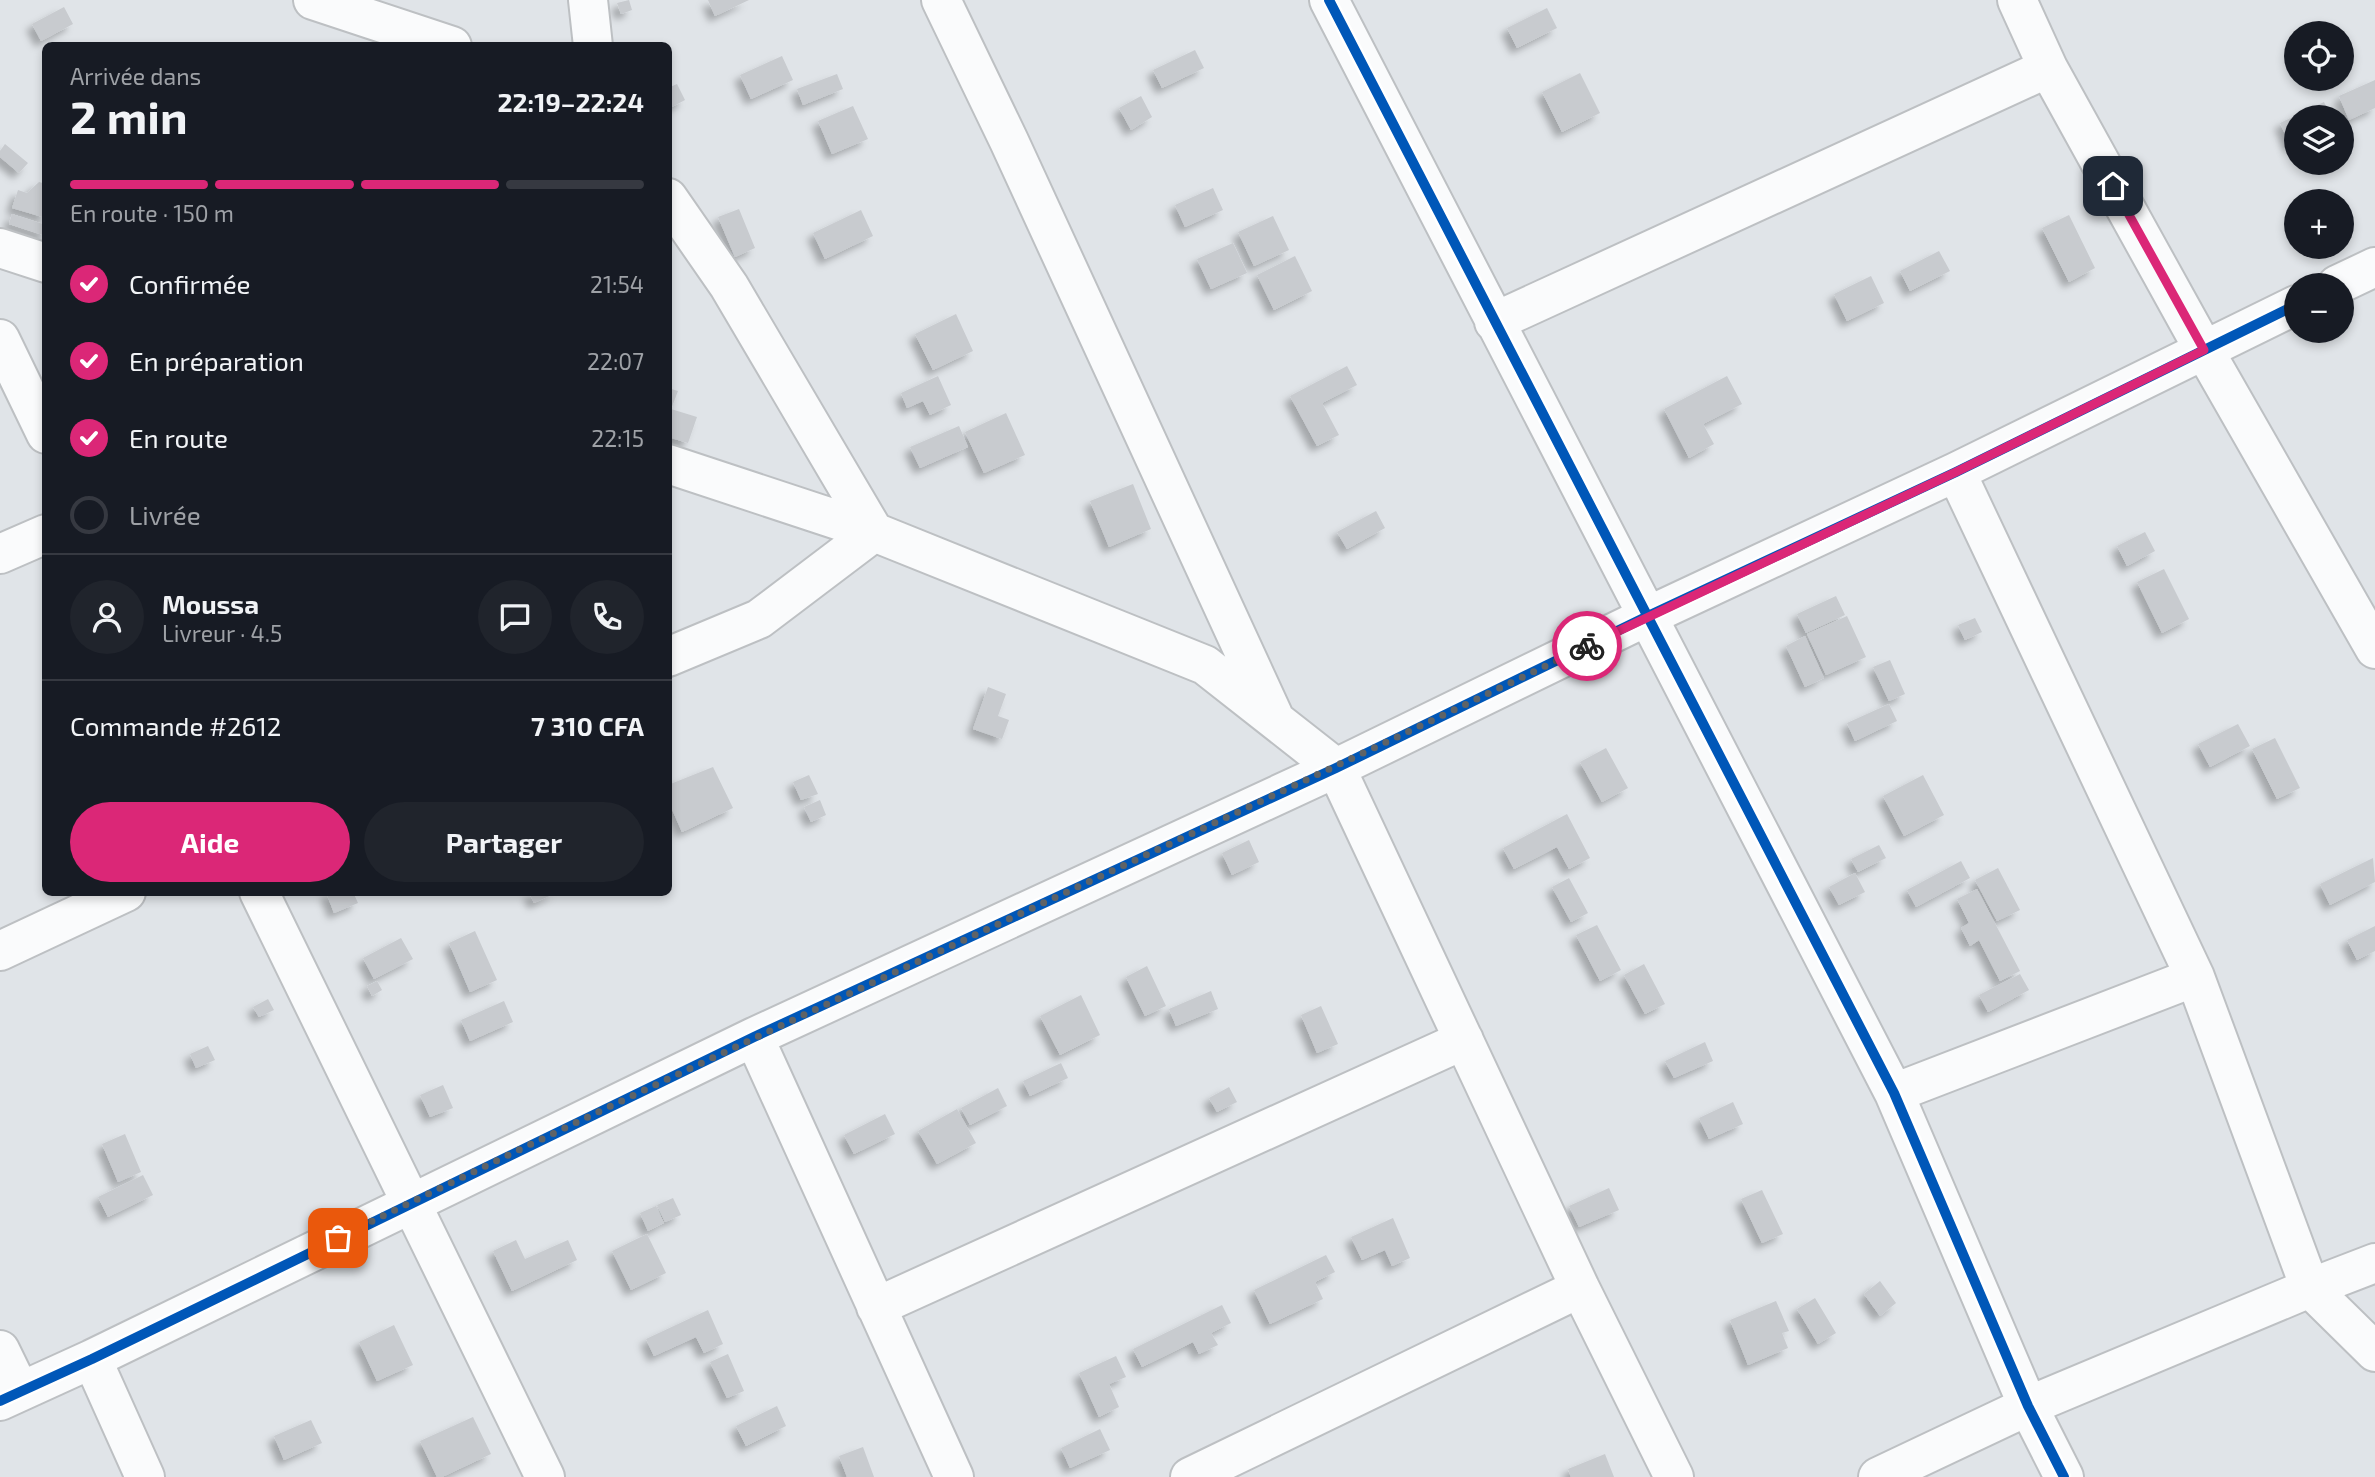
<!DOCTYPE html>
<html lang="fr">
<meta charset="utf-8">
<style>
:root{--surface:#171b24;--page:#20242c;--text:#f1f3f6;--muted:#9ea1a6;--line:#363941;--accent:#db2777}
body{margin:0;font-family:"Exo 2",sans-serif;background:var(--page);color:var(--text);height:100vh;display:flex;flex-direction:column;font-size:26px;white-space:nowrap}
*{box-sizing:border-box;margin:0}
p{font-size:23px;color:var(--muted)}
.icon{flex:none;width:38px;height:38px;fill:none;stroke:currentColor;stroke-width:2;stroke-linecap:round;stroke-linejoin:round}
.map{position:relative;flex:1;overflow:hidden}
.drawer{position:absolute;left:42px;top:42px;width:630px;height:854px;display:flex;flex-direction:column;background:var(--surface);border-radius:10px;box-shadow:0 4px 10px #0003}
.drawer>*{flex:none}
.buttons{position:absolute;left:2284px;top:21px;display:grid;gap:14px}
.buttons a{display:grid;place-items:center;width:70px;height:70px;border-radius:50%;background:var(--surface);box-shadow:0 4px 10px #0003;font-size:35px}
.pin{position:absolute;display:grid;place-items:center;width:60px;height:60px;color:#fff;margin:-30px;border-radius:14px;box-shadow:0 4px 10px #0006}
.courier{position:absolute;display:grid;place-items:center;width:70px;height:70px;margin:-35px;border:5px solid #db2777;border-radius:50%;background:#fff;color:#222;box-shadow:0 2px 9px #0007}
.headline em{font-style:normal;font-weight:700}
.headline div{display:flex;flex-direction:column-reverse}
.headline{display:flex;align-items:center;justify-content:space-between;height:119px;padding:0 28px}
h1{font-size:46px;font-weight:700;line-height:52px}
.bar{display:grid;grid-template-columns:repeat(4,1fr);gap:10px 7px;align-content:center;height:84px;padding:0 28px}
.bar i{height:9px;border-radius:5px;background:var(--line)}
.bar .on{background:var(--accent)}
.bar p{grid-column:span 4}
.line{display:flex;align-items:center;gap:18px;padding:0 28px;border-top:2px solid var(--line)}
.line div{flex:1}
.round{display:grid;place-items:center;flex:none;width:74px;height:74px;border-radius:37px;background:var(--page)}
ol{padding:0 28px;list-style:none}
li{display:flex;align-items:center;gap:21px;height:77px}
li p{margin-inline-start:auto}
li .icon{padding:7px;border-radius:50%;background:var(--accent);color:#fff;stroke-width:4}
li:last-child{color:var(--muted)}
li i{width:38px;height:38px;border:4px solid var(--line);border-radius:50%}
.button{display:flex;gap:14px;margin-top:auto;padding:14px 28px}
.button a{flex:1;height:80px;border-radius:42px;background:var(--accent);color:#fff;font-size:28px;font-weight:700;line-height:80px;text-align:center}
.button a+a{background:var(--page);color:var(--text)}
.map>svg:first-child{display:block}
.building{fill:#c8cbcf;filter:url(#shadow)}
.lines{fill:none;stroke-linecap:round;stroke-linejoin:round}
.street-casing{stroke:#bdc0c3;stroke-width:42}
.street{stroke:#fafbfc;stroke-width:38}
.cycleway-casing{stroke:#fff;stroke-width:15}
.cycleway{stroke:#0057b8;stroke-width:10}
.done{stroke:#5f6366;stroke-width:7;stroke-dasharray:0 12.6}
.route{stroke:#db2777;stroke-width:9}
</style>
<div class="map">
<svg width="2375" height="1477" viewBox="0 0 2375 1477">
<defs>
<filter id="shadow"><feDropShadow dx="-6" dy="6" stdDeviation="3.5" flood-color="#0004"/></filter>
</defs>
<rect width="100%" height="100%" fill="#e0e4e8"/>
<path class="building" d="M 629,0 L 632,10 L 621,14 L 617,3 Z
M 708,0 L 749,0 L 715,16 Z
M 64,7 L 73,24 L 41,41 L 32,24 Z
M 1547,8 L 1557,28 L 1517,48 L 1507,28 Z
M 1195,50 L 1204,68 L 1162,88 L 1153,70 Z
M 782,56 L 793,80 L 751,99 L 740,75 Z
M 1580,73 L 1600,113 L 1562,132 L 1542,92 Z
M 837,74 L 843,89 L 803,105 L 797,89 Z
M 2375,80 L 2375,108 L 2349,120 L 2339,96 Z
M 677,84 L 685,100 L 668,109 L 668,88 Z
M 1141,96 L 1152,117 L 1131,130 L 1119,108 Z
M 2324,102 L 2331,117 L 2296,117 L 2296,144 L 2291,147 L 2280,123 Z
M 853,106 L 868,139 L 832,154 L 818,121 Z
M 5,144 L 28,163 L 19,173 L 0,157 L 0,151 Z
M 39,182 L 46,184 L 46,218 L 12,208 L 18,190 L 27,193 Z
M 1213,188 L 1223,210 L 1185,227 L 1175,205 Z
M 739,209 L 755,248 L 735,257 L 718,217 Z
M 861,210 L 873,236 L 825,259 L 813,233 Z
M 12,214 L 46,225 L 46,236 L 9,224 Z
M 2069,215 L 2095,268 L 2069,282 L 2042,228 Z
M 1273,216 L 1289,250 L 1254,266 L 1238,232 Z
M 1233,243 L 1247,273 L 1211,289 L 1197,259 Z
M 1939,251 L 1950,271 L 1910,291 L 1900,271 Z
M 1295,256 L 1312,291 L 1274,310 L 1257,275 Z
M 1871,276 L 1884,303 L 1847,321 L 1834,294 Z
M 956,314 L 973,351 L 933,370 L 915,334 Z
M 1347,366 L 1357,385 L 1322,403 L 1339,435 L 1317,446 L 1290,396 Z
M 938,376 L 951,405 L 930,415 L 923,401 L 907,408 L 901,393 Z
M 1727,376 L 1742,404 L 1703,424 L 1714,444 L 1689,458 L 1664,409 Z
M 668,388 L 678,391 L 671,409 L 697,417 L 688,443 L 668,437 Z
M 1006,413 L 1025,455 L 984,473 L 965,432 Z
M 959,426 L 968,447 L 920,468 L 910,447 Z
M 1133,484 L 1151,529 L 1109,547 L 1090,501 Z
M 1376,511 L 1385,528 L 1347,549 L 1337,532 Z
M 2145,532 L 2155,551 L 2127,566 L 2117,546 Z
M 2164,569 L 2189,619 L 2162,633 L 2137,582 Z
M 1836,596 L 1845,615 L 1806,633 L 1797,614 Z
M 1847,616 L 1866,657 L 1826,675 L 1807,634 Z
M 1975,618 L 1982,632 L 1965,640 L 1958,625 Z
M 1805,636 L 1824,678 L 1805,687 L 1786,646 Z
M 1890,660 L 1905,694 L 1889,701 L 1873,667 Z
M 988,687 L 1006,694 L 998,716 L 1009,720 L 1002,739 L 973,729 Z
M 1889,704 L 1897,721 L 1855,741 L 1847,723 Z
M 2238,724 L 2250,746 L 2210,767 L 2198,744 Z
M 2275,738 L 2300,788 L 2277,799 L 2252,749 Z
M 1606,748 L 1628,788 L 1602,802 L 1580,762 Z
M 713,767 L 733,808 L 682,832 L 668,800 L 668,785 Z
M 809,775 L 818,794 L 801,800 L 793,782 Z
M 1923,775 L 1944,815 L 1904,836 L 1883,796 Z
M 820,800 L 826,815 L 811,822 L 804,807 Z
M 1567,814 L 1590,858 L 1569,869 L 1557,847 L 1514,869 L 1503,848 Z
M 1249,840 L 1259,862 L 1232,875 L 1222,853 Z
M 1879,845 L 1886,858 L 1858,872 L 1851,859 Z
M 2373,858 L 2375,882 L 2330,905 L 2320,884 Z
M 1961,861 L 1970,878 L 1916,907 L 1907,890 Z
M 1998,868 L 2020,910 L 1997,921 L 1975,880 Z
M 1855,873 L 1865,892 L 1839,905 L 1829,887 Z
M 1569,878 L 1588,913 L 1571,922 L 1552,887 Z
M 1977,889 L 2020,971 L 2000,981 L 1979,940 L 1970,946 L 1961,928 L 1969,923 L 1957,899 Z
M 326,892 L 353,892 L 358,903 L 334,913 Z
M 529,892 L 558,892 L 534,903 Z
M 1597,925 L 1621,970 L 1600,981 L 1576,935 Z
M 2375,926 L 2375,951 L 2357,960 L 2347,940 Z
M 475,931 L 497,980 L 470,992 L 449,943 Z
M 401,938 L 413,959 L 374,979 L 363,958 Z
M 1644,964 L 1665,1004 L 1645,1014 L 1624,975 Z
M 1147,966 L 1166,1006 L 1145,1016 L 1126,977 Z
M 2020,974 L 2029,990 L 1988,1012 L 1979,995 Z
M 377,981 L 382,990 L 372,996 L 367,986 Z
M 1211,991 L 1218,1009 L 1176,1026 L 1169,1009 Z
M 1081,995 L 1100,1035 L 1060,1055 L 1040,1016 Z
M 268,999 L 274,1010 L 259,1017 L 253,1007 Z
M 504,1001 L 513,1022 L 470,1041 L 461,1020 Z
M 1321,1006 L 1338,1044 L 1317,1053 L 1301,1015 Z
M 1705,1042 L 1713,1061 L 1674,1078 L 1665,1061 Z
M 208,1046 L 215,1060 L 196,1068 L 190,1054 Z
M 1061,1063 L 1068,1078 L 1030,1096 L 1023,1081 Z
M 443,1085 L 453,1108 L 430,1117 L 420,1095 Z
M 1229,1087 L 1237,1102 L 1217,1112 L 1209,1098 Z
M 998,1088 L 1007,1106 L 970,1125 L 961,1108 Z
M 1733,1102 L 1743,1124 L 1709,1139 L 1699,1118 Z
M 957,1109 L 976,1143 L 937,1164 L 918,1131 Z
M 885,1114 L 895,1134 L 854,1154 L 844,1135 Z
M 125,1134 L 141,1172 L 118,1182 L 102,1144 Z
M 143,1175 L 153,1195 L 108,1217 L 98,1197 Z
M 1609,1188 L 1619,1210 L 1579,1227 L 1569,1206 Z
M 1762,1190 L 1783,1234 L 1762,1243 L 1741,1199 Z
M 673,1198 L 681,1215 L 665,1222 L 657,1205 Z
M 656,1206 L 664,1223 L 648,1231 L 640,1213 Z
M 1393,1218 L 1410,1258 L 1392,1266 L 1385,1250 L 1362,1260 L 1351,1237 Z
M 647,1234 L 666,1273 L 631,1290 L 612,1251 Z
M 516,1240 L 525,1259 L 568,1240 L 577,1260 L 512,1291 L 493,1251 Z
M 1326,1255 L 1335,1272 L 1315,1282 L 1323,1299 L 1270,1324 L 1254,1290 Z
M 1880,1281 L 1896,1303 L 1880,1316 L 1864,1294 Z
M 1815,1298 L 1836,1333 L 1818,1344 L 1797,1309 Z
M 1776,1301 L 1789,1331 L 1782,1333 L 1788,1348 L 1748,1365 L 1730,1320 Z
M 1222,1305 L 1231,1323 L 1211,1333 L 1218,1345 L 1199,1354 L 1193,1342 L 1142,1367 L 1133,1349 Z
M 708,1310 L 723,1344 L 704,1353 L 696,1337 L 654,1356 L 646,1339 Z
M 394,1325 L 413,1365 L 377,1381 L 359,1342 Z
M 728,1354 L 744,1391 L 727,1398 L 710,1362 Z
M 1116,1356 L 1126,1377 L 1109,1384 L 1119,1407 L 1099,1417 L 1079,1373 Z
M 777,1406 L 786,1426 L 746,1446 L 736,1426 Z
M 473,1417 L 491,1454 L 442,1477 L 437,1477 L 420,1441 Z
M 311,1420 L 322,1443 L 284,1460 L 274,1436 Z
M 1100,1429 L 1110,1450 L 1070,1468 L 1061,1448 Z
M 863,1447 L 874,1477 L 847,1477 L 839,1456 Z
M 1605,1454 L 1614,1477 L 1571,1477 L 1568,1469 Z"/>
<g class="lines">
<g class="street-casing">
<path id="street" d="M 313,0 L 452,46
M 588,0 L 593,46
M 941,0 L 1009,141 L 1273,715
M 1329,0 L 1894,1093 L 2028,1406 L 2064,1477
M 2017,0 L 2048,68 L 2204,350 L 2375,649
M 668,198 L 729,286 L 874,532
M 0,248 L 46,263
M 2337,285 L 2375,267
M 1494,322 L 2048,68
M 0,339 L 46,434
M 668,464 L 874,532 L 1205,665 L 1336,768 L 1580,1288 L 1674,1477
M 1956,472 L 2195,977 L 2310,1288 L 2375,1352
M 0,554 L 46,534
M 668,657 L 759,619 L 874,532
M 259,892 L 545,1477
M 0,951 L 126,892
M 754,1037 L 954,1477
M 1894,1093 L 2195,977
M 876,1307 L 1464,1040
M 0,1350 L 20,1391
M 92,1359 L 145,1477
M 0,1401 L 92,1359 L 754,1037 L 1336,768 L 1648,616 L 1956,472 L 2296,305
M 1190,1477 L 1580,1288
M 1878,1477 L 2028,1406 L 2310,1288 L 2375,1263"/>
</g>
<use href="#street" class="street"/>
<g class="cycleway-casing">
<path id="cycleway" d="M 1329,0 L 1894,1093 L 2028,1406 L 2064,1477
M 0,1401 L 92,1359 L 754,1037 L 1336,768 L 1648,616 L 1956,472 L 2296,305"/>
</g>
<use href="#cycleway" class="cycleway"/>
</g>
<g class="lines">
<path class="done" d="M 338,1238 C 752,1034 1172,847 1587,646"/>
<path class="route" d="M 1587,646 L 1956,472 L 2204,350 L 2113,186"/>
</g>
</svg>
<div class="buttons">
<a><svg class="icon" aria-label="locate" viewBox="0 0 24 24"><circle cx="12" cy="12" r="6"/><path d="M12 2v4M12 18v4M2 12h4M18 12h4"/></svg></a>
<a><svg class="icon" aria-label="layers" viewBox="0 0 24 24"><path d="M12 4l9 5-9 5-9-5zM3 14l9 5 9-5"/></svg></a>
<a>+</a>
<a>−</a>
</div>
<div class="pin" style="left:338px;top:1238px;background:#ea580c"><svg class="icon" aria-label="bag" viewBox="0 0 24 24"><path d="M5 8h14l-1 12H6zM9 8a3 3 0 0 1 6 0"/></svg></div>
<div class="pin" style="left:2113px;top:186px;background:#1f2937"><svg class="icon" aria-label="home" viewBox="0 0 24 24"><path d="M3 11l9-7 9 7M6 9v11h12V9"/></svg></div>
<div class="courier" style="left:1587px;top:646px"><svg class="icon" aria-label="bike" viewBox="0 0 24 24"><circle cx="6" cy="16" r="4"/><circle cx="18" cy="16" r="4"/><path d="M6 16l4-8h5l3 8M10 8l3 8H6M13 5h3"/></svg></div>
<section class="drawer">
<div class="headline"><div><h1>2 min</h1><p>Arrivée dans</p></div><em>22:19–22:24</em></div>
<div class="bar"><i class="on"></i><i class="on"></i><i class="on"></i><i></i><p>En route · 150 m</p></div>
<ol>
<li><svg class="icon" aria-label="check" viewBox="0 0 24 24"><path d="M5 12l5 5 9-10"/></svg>Confirmée<p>21:54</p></li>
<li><svg class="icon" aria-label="check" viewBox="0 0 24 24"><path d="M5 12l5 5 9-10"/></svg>En préparation<p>22:07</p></li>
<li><svg class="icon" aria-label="check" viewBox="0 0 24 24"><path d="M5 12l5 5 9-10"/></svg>En route<p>22:15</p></li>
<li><i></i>Livrée</li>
</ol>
<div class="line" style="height:126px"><a class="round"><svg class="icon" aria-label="person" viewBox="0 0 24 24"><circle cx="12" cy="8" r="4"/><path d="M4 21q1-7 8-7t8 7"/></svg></a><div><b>Moussa</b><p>Livreur · 4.5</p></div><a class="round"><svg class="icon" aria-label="chat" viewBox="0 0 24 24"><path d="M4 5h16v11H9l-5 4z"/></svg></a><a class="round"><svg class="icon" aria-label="phone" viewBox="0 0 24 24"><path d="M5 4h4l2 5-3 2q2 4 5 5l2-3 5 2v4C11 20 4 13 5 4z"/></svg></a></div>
<div class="line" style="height:91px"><div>Commande #2612</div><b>7 310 CFA</b></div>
<div class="button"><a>Aide</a><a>Partager</a></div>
</section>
</div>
